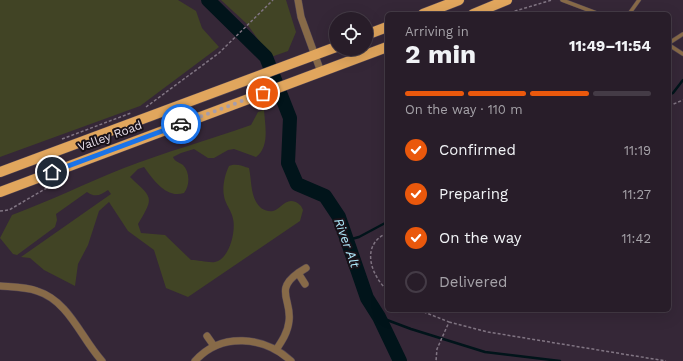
<!DOCTYPE html>
<meta charset="utf-8">
<style>
:root{--surface:#281d29;--page:#302631;--text:#f1f3f6;--muted:#a5a2a8;--line:#443b46;--accent:#ea580c}
body{margin:0;font-family:"Work Sans",sans-serif;background:var(--page);color:var(--text);height:100vh;display:flex;flex-direction:column;font-size:15px;white-space:nowrap}
*{box-sizing:border-box;margin:0}
p{font-size:13px;color:var(--muted)}
.icon{flex:none;width:22px;height:22px;fill:none;stroke:currentColor;stroke-width:2;stroke-linecap:round;stroke-linejoin:round}
.map{position:relative;flex:1;overflow:hidden}
.drawer{position:absolute;left:385px;top:12px;width:286px;height:300px;display:flex;flex-direction:column;background:var(--surface);border-radius:6px;box-shadow:0 4px 16px #0002,0 0 0 1px var(--line)}
.drawer>*{flex:none}
.tools{position:absolute;left:329px;top:12px;display:grid;gap:8px}
.tools a{display:grid;place-items:center;width:44px;height:44px;border-radius:50%;background:var(--surface);box-shadow:0 4px 16px #0002,0 0 0 1px var(--line);font-size:20px}
.pin{position:absolute;display:grid;place-items:center;width:34px;height:34px;color:#fff;margin:-17px;border:2px solid #fff;border-radius:50%;box-shadow:0 1px 4px #0007}
.courier{position:absolute;display:grid;place-items:center;width:40px;height:40px;margin:-20px;border:3px solid #1a73e8;border-radius:50%;background:#fff;color:#222;box-shadow:0 1px 5px #0007}
.headline em{font-style:normal;font-weight:700}
.headline div{display:flex;flex-direction:column-reverse}
.headline{display:flex;align-items:center;justify-content:space-between;height:68px;padding:0 20px}
h1{font-size:26px;font-weight:700;line-height:30px}
.bar{display:grid;grid-template-columns:repeat(4,1fr);gap:6px 4px;align-content:center;height:48px;padding:0 20px}
.bar i{height:5px;border-radius:3px;background:var(--line)}
.bar .selected{background:var(--accent)}
.bar p{grid-column:span 4}
ol{padding:0 20px;list-style:none}
li{display:flex;align-items:center;gap:12px;height:44px}
li p{margin-inline-start:auto}
li .icon{padding:4px;border-radius:50%;background:var(--accent);color:#fff;stroke-width:4}
li:last-child{color:var(--muted)}
li i{width:22px;height:22px;border:2px solid var(--line);border-radius:50%}
.map>svg:first-child{display:block}
.green{fill:#414425}
.lines{fill:none;stroke-linecap:round;stroke-linejoin:round}
.stream{stroke:#01141a;stroke-width:2.5}
.river{stroke:#01141a;stroke-width:14}
.lane-casing{stroke:#514453;stroke-width:4.5}
.street-casing{stroke:#514453;stroke-width:8}
.primary-casing{stroke:#514453;stroke-width:11}
.path{stroke:#817583;stroke-width:1.5;stroke-dasharray:3 2;stroke-linecap:butt}
.lane{stroke:#876a48;stroke-width:3.5}
.street{stroke:#876a48;stroke-width:7}
.primary{stroke:#e1a65d;stroke-width:10}
.done{stroke:#a79da9;stroke-width:4;stroke-dasharray:0 7.2}
.route{stroke:#1a73e8;stroke-width:5}
.labels{text-anchor:middle;dominant-baseline:central;stroke-width:4;stroke-linejoin:round;paint-order:stroke}
.street-label{font-size:12px;fill:#e5dce7;stroke:#191219}
.water-label{font-size:13px;font-style:italic;fill:#aee7f9;stroke:#191219}
</style>
<div class="map">
<svg width="683" height="361" viewBox="0 0 683 361">
<rect width="100%" height="100%" fill="#352737"/>
<path class="green" d="M 0,0 L 178,0 L 196,11 L 202,28 L 219,47 L 140,106 L 0,157 Z
M 221,0 L 286,0 L 296,32 L 288,51 L 271,57 L 247,24 Z
M 264,110 C 265,125 270,147 256,157 L 234,149 L 228,150 L 214,158 L 208,158 L 194,149 L 181,153 L 173,157 C 175,162 179,162 183,165 C 190,172 190,186 184,193 C 166,199 153,179 144,167 L 138,169 L 130,177 C 152,198 155,196 138,224 L 141,233 L 165,235 L 191,260 C 198,260 209,263 215,262 C 230,259 236,230 233,219 C 232,211 225,204 224,196 C 222,187 225,174 229,166 C 236,163 242,166 249,168 C 252,182 250,198 261,208 C 264,210 269,212 273,211 C 281,210 287,193 301,206 L 303,210 L 300,221 L 188,297 L 166,288 L 154,250 L 128,231 L 109,202 L 99,211 L 88,245 L 78,264 L 75,286 L 44,270 L 30,258 L 21,257 L 111,194 L 108,190 C 101,195 95,198 87,192 L 56,214 L 57,220 L 55,227 L 17,255 L 13,254 L 0,238 L 12,215 C 50,201 86,183 124,168 C 165,152 209,140 251,125 L 258,112 Z"/>
<g class="lines">
<path class="stream" d="M 669,95 L 673,93 L 683,80
M 348,240 L 359,237 L 387,222
M 379,317 L 411,329 L 485,352 L 560,361"/>
<path class="river" d="M 208,0 L 266,57 L 290,118 L 288,163 L 297,184 L 325,196 L 339,217 L 367,298 L 379,317 L 400,361"/>
<g class="lane-casing">
<path id="lane" d="M 562,0 L 599,14
M 629,14 L 639,0
M 669,43 L 683,34
M 669,45 L 683,54"/>
</g>
<g class="street-casing">
<path id="street" d="M 298,0 L 301,17 L 321,72
M 305,284 L 298,273 L 306,268
M 0,286 C 12,287 26,287 37,291 C 69,301 81,338 102,361
M 207,336 L 214,346
M 276,350 C 282,341 288,332 289,321 C 292,300 274,290 298,273
M 195,361 C 221,332 264,336 291,361"/>
</g>
<g class="primary-casing">
<path id="primary" d="M 423,14 L 459,0
M 473,14 L 507,0
M 366,35 L 387,27
M 0,172 L 336,47
M 0,192 L 387,47"/>
</g>
<path class="path" d="M 505,14 L 552,0
M 669,106 L 683,100
M 146,107 L 219,53 L 273,0
M 62,139 L 131,113
M 0,211 L 9,210 L 64,178
M 387,233 C 360,245 371,275 387,290
M 419,310 L 449,322 L 437,349 L 436,361
M 449,322 L 488,332 L 666,361"/>
<use href="#lane" class="lane"/>
<use href="#street" class="street"/>
<use href="#primary" class="primary"/>
</g>
<g class="lines">
<path class="done" d="M 181,124 L 263,93"/>
<path class="route" d="M 52,172 L 181,124"/>
</g>
<g class="labels">
<g class="street-label">
<text transform="translate(110 136) rotate(-20)">Valley Road</text>
</g>
<g class="water-label">
<text transform="translate(347 243) rotate(70)">River Alt</text>
</g>
</g>
</svg>
<div class="tools">
<a><svg class="icon" aria-label="locate" viewBox="0 0 24 24"><circle cx="12" cy="12" r="6"/><path d="M12 2v4M12 18v4M2 12h4M18 12h4"/></svg></a>
</div>
<div class="pin" style="left:263px;top:93px;background:#ea580c"><svg class="icon" aria-label="bag" viewBox="0 0 24 24"><path d="M5 8h14l-1 12H6zM9 8a3 3 0 0 1 6 0"/></svg></div>
<div class="pin" style="left:52px;top:172px;background:#1f2937"><svg class="icon" aria-label="home" viewBox="0 0 24 24"><path d="M3 11l9-7 9 7M6 9v11h12V9"/></svg></div>
<div class="courier" style="left:181px;top:124px"><svg class="icon" aria-label="car" viewBox="0 0 24 24"><path d="M5 17H2v-5l4-1 3-4h7l3 4 3 1v5h-3M9 17h6M6 11h13"/><circle cx="7" cy="17" r="2"/><circle cx="17" cy="17" r="2"/></svg></div>
<section class="drawer">
<div class="headline"><div><h1>2 min</h1><p>Arriving in</p></div><em>11:49–11:54</em></div>
<div class="bar"><i class="selected"></i><i class="selected"></i><i class="selected"></i><i></i><p>On the way · 110 m</p></div>
<ol>
<li><svg class="icon" aria-label="check" viewBox="0 0 24 24"><path d="M5 12l5 5 9-10"/></svg>Confirmed<p>11:19</p></li>
<li><svg class="icon" aria-label="check" viewBox="0 0 24 24"><path d="M5 12l5 5 9-10"/></svg>Preparing<p>11:27</p></li>
<li><svg class="icon" aria-label="check" viewBox="0 0 24 24"><path d="M5 12l5 5 9-10"/></svg>On the way<p>11:42</p></li>
<li><i></i>Delivered</li>
</ol>
</section>
</div>
